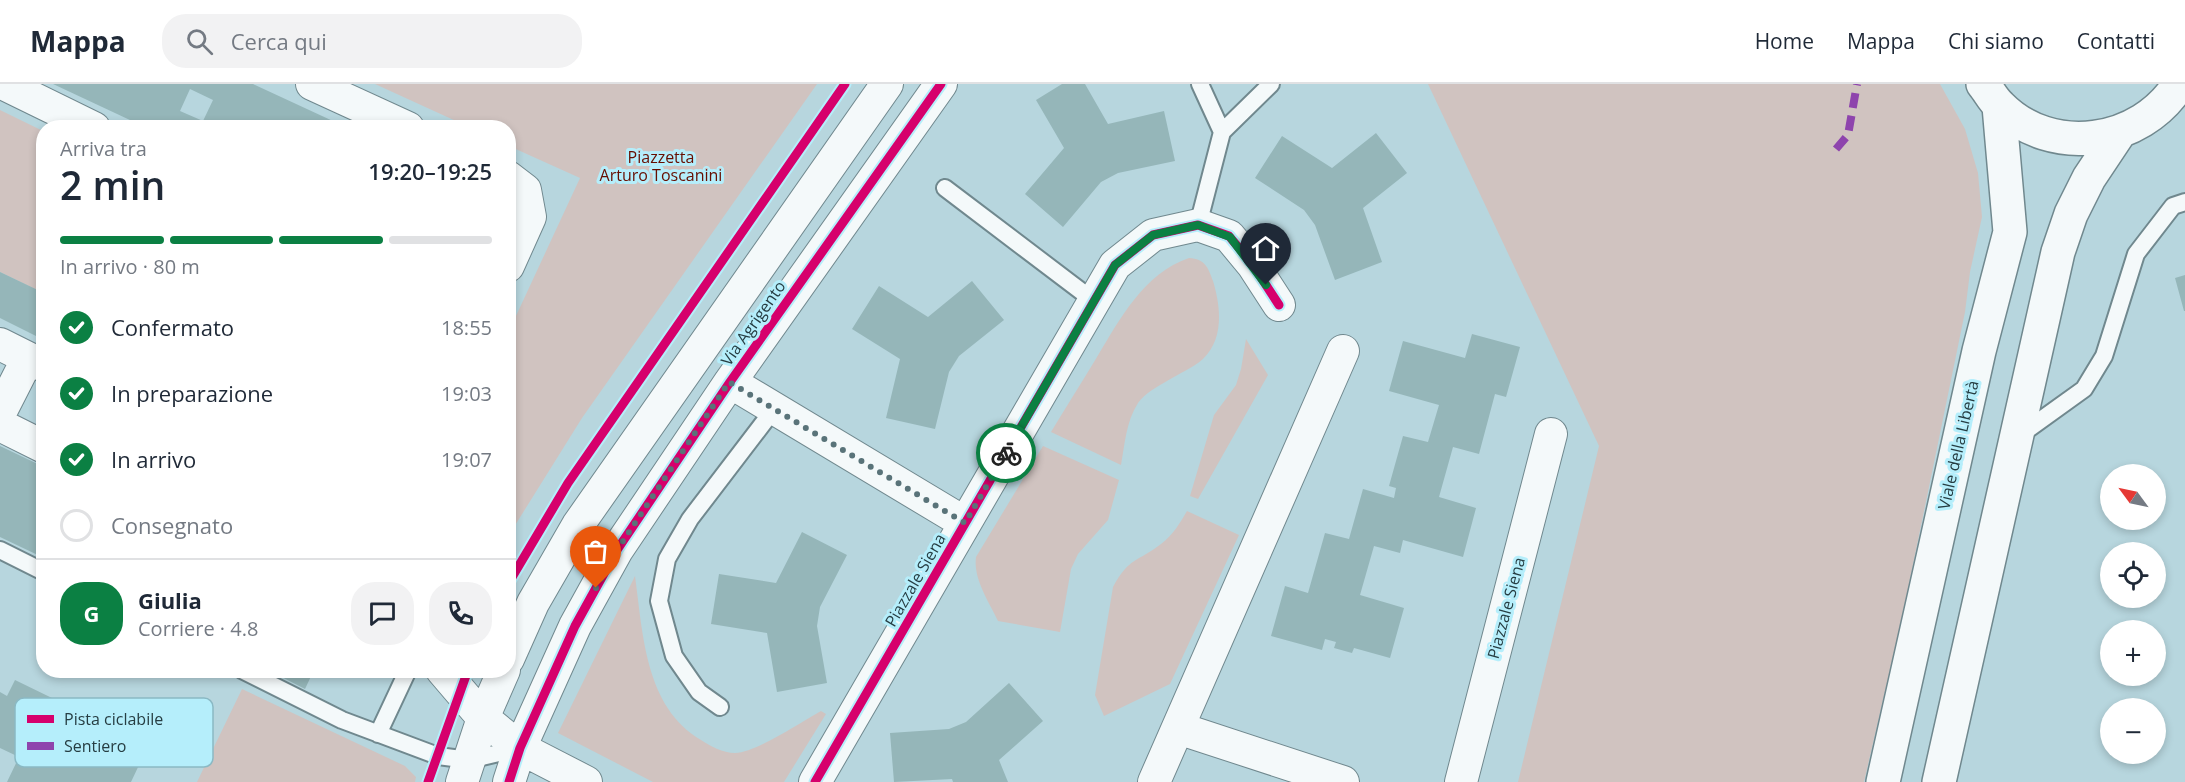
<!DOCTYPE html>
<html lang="it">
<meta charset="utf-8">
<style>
:root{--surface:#fff;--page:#f2f2f3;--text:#1f2937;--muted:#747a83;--line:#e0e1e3;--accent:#0b8043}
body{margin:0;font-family:"Open Sans",sans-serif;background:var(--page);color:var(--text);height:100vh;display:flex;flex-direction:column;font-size:22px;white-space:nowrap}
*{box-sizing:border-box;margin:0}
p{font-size:20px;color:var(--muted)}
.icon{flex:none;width:33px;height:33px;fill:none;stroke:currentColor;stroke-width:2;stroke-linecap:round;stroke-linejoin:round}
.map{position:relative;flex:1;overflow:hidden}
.side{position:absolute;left:36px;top:36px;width:480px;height:558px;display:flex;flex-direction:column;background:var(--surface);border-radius:24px;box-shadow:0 3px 9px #0003}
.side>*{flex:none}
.needle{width:39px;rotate:303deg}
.controls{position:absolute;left:2100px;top:380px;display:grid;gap:12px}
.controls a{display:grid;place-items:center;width:66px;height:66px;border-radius:50%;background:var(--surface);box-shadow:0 3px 9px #0003;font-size:30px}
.pin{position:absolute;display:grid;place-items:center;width:51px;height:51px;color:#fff;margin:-62px -26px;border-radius:50% 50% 50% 0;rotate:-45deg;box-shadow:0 0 6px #0007}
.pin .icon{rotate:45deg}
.courier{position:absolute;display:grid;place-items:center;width:60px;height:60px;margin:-30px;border:4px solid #0b8043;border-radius:50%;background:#fff;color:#222;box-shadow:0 2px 8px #0007}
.overview em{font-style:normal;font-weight:600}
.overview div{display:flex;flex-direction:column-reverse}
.overview{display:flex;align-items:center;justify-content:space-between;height:102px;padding:0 24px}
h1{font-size:39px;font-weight:600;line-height:45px}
.bar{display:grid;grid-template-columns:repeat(4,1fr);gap:9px 6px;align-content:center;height:72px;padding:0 24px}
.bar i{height:8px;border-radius:4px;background:var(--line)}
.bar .selected{background:var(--accent)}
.bar p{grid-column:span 4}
.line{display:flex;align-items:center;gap:15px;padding:0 24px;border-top:2px solid var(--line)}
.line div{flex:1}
.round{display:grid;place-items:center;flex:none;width:63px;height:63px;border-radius:24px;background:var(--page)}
ol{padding:0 24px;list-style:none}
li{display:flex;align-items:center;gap:18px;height:66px}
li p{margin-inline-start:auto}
li .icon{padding:6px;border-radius:50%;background:var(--accent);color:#fff;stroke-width:4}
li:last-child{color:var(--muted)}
li i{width:33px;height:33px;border:3px solid var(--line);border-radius:50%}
header{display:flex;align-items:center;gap:36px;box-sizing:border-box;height:84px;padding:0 30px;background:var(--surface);border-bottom:2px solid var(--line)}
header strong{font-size:28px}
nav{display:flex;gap:33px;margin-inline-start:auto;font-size:21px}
.search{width:420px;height:54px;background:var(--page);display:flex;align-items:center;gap:15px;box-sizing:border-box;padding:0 21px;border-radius:24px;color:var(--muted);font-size:22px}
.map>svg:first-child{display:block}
.green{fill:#d0c3c0}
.building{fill:#95b6b9;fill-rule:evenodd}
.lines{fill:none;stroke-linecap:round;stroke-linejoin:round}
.service-casing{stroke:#70888e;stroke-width:20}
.minor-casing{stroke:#70888e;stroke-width:34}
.secondary-casing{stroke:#70888e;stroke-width:36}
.service{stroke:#f4f9fa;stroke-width:16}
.minor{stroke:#f4f9fa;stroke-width:32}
.secondary{stroke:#f4f9fa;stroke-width:33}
.quiet{stroke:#8e44ad;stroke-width:8;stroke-dasharray:15 8;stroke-linecap:butt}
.cycleway-casing{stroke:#b5eefb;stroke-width:13}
.cycleway{stroke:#d6006c;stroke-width:9}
.done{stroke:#597379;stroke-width:6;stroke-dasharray:0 10.8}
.route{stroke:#0b8043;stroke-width:8}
.labels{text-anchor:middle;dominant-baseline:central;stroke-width:6;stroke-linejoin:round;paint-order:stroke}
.park-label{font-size:16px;fill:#670e00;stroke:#b5eefb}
.street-label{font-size:16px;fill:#263d42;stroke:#b5eefb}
.key{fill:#b5eefb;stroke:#8ab9c4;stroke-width:1.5}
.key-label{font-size:16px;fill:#263d42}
</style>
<header>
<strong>Mappa</strong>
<div class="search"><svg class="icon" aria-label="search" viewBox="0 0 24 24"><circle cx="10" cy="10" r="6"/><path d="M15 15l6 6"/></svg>Cerca qui</div>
<nav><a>Home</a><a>Mappa</a><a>Chi siamo</a><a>Contatti</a></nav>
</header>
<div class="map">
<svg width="2185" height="698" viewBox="0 0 2185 698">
<rect width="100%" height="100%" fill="#b7d6de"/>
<path class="green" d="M 375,0 L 817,0 L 582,334 L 509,451 L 509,247 L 580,94 L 509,62 L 508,44 L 469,43 Z
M 1428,0 L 1940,0 L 1965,45 L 1978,89 L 1982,133 L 1970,188 L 1965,228 L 1902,534 L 1864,698 L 1518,698 L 1599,362 Z
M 0,26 L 43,47 L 43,209 L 0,188 Z
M 1189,174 C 1205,175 1208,183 1213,197 C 1221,223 1224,255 1203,275 C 1193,284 1178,290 1167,297 C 1157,303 1145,309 1138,319 C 1126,338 1125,359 1121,381 L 1051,348 C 1066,323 1082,298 1097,273 C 1120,235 1144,189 1189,174 Z
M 1246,255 L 1268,291 L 1198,415 L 1190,412 L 1214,331 L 1236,301 L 1241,285 Z
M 1043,362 L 1119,396 L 1108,436 L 1078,470 L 1071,485 L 1060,548 L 998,537 C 989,518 973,495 976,473 Z
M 1187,427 L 1239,451 L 1170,600 L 1104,632 L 1095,611 L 1113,503 C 1129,473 1138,478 1161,460 C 1173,451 1180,439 1187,427 Z
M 635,492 C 643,550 645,623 701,656 C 710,662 723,669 735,669 C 757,668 801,638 821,627 L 826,630 L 784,698 L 653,698 L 558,649 Z
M 242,605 L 405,682 L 416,693 L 415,698 L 197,698 Z"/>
<path class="building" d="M 53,0 L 253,0 L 348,44 L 147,44 ZM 190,5 L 213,16 L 203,37 L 180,27 Z
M 1062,0 L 1085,0 L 1108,40 L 1164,27 L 1175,77 L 1118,89 L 1101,98 L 1063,143 L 1025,110 L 1064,64 L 1036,16 Z
M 1376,49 L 1407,89 L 1363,124 L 1382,178 L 1335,196 L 1315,141 L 1304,126 L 1255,94 L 1282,52 L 1332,84 Z
M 0,188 L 44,209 L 44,256 L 0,234 Z
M 2185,191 L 2185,227 L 2184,227 L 2175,194 Z
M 972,197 L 1004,236 L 959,272 L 949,288 L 935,345 L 886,334 L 900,275 L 852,245 L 879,202 L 928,233 Z
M 1472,250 L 1520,263 L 1506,313 L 1495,310 L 1479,370 L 1453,363 L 1439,413 L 1476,424 L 1463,473 L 1403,456 L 1400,469 L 1374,462 L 1360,511 L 1404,524 L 1390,574 L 1354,564 L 1352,569 L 1334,564 L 1336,558 L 1325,555 L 1322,566 L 1271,552 L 1285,502 L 1308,509 L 1325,449 L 1349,455 L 1363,405 L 1394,414 L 1396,404 L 1389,402 L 1403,352 L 1428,358 L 1439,321 L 1389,307 L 1403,257 L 1465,274 Z
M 0,362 L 44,383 L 44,474 L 0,453 Z
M 802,448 L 847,471 L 820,523 L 817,542 L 827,599 L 777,608 L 767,549 L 711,540 L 719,490 L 776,499 Z
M 268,586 L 314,586 L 305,605 Z
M 15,596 L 89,632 L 82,648 L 101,657 L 109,641 L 149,660 L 131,698 L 7,698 L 19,673 L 0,664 L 0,608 L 7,612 Z
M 1009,599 L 1043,637 L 999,676 L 1008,698 L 953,698 L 952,695 L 894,698 L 890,649 L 949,645 L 966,638 Z"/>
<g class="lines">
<g class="service-casing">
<path id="service" d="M 1222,48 L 1271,0
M 945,104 L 1094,217
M 1198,141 L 1222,48 L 1200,0
M 2020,351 L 2084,305 L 2104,272 L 2136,170 L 2173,122 L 2185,118
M 0,466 L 44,488
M 242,586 L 342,636 L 438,672 L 469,676 L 520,664
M 720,623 L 699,608 L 674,572 L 659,517 L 667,475 L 690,435 L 774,325
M 378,650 L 408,586"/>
</g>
<g class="minor-casing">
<path id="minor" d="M 4,0 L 94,44
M 312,0 L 408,44
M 508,93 L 525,106 L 530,133 L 508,182
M 0,260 L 44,282
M 730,298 L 965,439
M 0,329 L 28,274
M 0,341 L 44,363
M 508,575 L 533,519 L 578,441 L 887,0
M 442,586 L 483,634 L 520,664 L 586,698
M 1178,644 L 1343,698
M 462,698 L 483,634 L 504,586
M 509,698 L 520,664 L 575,542 L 617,466 L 730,298 L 941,0
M 815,698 L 1115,181 L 1153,151 L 1198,141 L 1229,152 L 1253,181 L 1279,221
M 1154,698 L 1343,267
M 1461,698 L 1551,350"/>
</g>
<g class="secondary-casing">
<path id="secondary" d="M 1983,0 C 1989,7 1993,16 2000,22 C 2051,74 2141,61 2179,0
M 1883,698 L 1979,267 L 2010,148 L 1999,22
M 1939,698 L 2058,168 L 2071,130 L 2089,94 L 2119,49"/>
</g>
<use href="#service" class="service"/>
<use href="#minor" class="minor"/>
<use href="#secondary" class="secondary"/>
<path class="quiet" d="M 1836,65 L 1848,51 L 1857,0"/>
<g class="cycleway-casing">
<path id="cycleway" d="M 508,500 L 568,399 L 845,0
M 428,698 L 468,586
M 509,698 L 520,664 L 575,542 L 617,466 L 730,298 L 941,0
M 815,698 L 1115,181 L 1153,151 L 1198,141 L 1229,152 L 1253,181 L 1279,221"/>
</g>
<use href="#cycleway" class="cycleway"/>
</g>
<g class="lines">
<path class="done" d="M 596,504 L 617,466 L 729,298 L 965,439 L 1006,369"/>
<path class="route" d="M 1006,369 L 1115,181 L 1153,151 L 1198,141 L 1230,153 L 1266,201"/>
</g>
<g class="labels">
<g class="park-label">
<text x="661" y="73">Piazzetta<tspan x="661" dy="18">Arturo Toscanini</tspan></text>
</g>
<g class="street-label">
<text transform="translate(753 239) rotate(-55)">Via Agrigento</text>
<text transform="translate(1958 361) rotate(-77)">Viale della Libertà</text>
<text transform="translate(915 496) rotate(-60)">Piazzale Siena</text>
<text transform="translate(1506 524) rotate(-75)">Piazzale Siena</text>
</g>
</g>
<rect x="15" y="614" width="198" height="69" rx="9" class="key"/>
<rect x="27" y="631" width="27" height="8" fill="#d6006c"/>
<rect x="27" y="658" width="27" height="8" fill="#8e44ad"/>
<g class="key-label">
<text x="64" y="641">Pista ciclabile</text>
<text x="64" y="668">Sentiero</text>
</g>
</svg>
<div class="controls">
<a><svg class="needle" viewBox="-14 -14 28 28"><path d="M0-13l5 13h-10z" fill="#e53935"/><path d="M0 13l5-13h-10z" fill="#747a83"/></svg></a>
<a><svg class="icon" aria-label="locate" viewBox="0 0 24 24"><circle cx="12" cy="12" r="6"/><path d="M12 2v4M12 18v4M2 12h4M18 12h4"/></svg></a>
<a>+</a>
<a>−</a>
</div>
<div class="pin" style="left:596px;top:504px;background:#ea580c"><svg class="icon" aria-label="bag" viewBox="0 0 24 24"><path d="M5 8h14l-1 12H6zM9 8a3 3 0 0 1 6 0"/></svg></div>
<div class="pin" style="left:1266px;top:201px;background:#1f2937"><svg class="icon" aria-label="home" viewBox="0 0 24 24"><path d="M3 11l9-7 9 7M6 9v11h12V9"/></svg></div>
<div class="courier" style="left:1006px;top:369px"><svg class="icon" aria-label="bike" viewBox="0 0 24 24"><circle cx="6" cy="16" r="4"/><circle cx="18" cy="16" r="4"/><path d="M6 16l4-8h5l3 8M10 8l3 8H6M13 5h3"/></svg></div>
<section class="side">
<div class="overview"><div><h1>2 min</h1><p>Arriva tra</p></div><em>19:20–19:25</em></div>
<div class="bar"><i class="selected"></i><i class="selected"></i><i class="selected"></i><i></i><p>In arrivo · 80 m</p></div>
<ol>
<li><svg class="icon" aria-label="check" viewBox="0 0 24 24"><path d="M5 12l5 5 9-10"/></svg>Confermato<p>18:55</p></li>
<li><svg class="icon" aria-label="check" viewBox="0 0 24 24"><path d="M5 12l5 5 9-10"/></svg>In preparazione<p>19:03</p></li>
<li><svg class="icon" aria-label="check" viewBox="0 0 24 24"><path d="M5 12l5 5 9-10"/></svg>In arrivo<p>19:07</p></li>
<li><i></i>Consegnato</li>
</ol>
<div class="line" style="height:108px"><b class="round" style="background:var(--accent);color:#fff">G</b><div><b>Giulia</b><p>Corriere · 4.8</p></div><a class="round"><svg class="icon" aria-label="chat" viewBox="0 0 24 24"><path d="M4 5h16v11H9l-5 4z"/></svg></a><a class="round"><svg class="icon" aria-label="phone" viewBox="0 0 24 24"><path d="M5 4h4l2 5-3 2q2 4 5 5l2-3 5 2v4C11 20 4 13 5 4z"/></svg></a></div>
</section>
</div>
